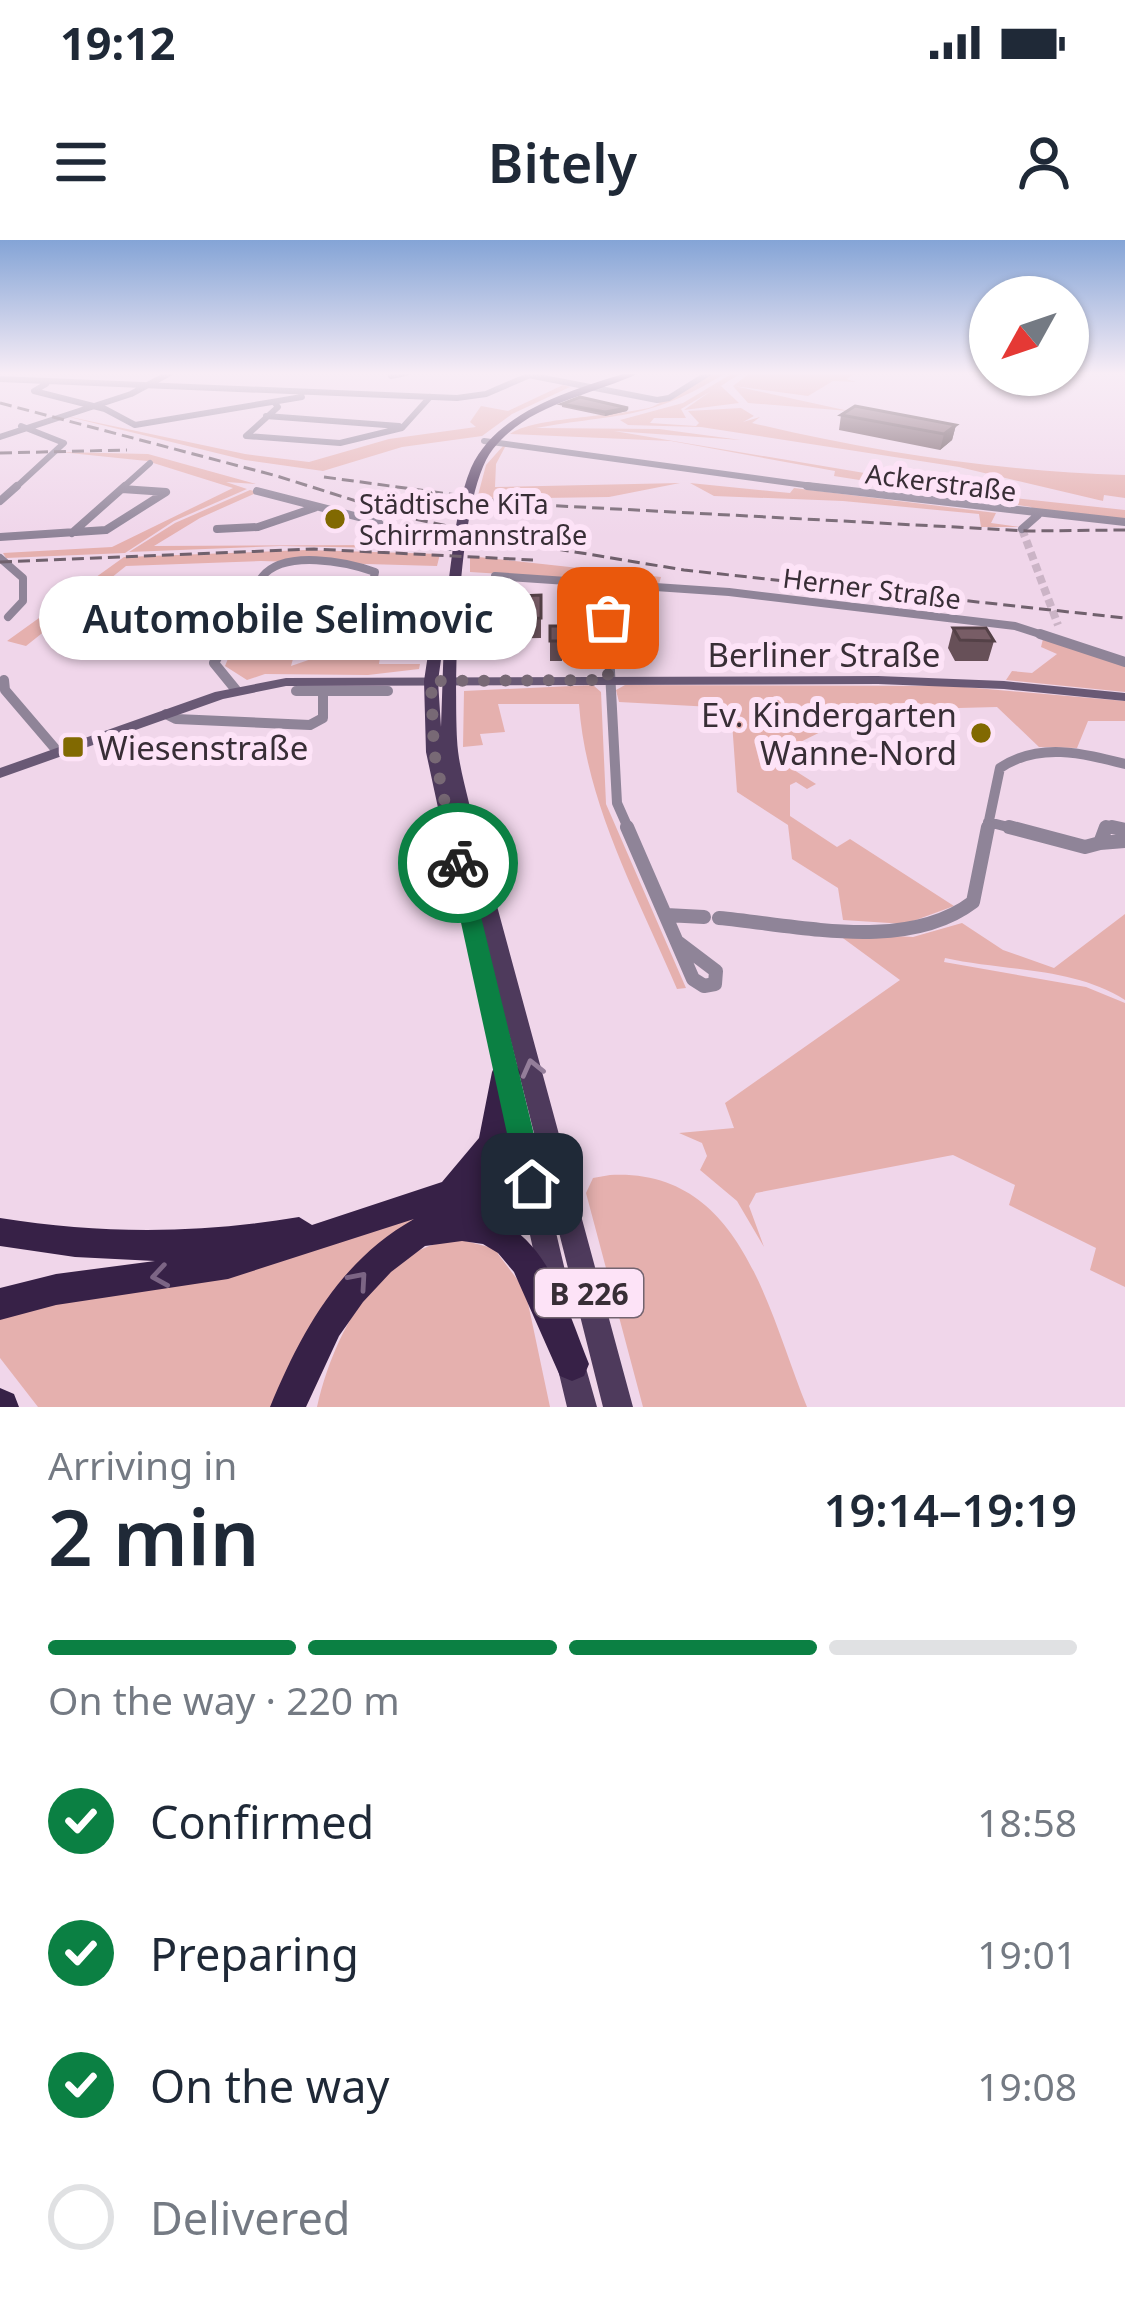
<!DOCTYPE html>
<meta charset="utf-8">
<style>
:root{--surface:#fff;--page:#f2f2f3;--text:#1f2937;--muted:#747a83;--line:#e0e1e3;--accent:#0b8043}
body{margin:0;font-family:"Noto Sans",sans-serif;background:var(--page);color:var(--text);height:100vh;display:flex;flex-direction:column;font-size:45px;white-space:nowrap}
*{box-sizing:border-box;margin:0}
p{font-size:39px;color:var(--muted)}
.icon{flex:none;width:66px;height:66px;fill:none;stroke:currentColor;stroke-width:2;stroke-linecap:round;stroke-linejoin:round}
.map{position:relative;height:1167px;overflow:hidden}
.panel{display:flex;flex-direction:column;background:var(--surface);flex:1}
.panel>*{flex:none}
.needle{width:78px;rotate:230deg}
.buttons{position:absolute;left:969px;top:36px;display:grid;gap:24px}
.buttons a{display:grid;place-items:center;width:120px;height:120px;border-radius:50%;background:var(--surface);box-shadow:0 3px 9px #0004;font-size:60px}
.pin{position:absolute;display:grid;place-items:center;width:102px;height:102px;color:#fff;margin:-51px;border-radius:24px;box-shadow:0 6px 18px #0006}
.courier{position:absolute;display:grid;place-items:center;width:120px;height:120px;margin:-60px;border:9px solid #0b8043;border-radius:50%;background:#fff;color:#222;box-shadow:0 3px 15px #0007}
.bubble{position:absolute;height:84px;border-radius:42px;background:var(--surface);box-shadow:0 3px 9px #0004;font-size:39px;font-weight:600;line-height:84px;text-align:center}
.summary em{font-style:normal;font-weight:600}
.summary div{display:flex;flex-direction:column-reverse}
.summary{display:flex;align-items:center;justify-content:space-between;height:204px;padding:0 48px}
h1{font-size:78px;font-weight:600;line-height:90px}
.bar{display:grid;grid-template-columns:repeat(4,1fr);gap:18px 12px;align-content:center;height:144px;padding:0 48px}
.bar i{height:15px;border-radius:9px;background:var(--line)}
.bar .selected{background:var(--accent)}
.bar p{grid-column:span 4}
ol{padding:0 48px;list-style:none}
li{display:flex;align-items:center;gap:36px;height:132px}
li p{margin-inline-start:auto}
li .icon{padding:12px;border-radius:50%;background:var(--accent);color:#fff;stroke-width:4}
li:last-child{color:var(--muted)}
li i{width:66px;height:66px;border:6px solid var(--line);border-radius:50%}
.status{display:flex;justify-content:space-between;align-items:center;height:84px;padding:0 60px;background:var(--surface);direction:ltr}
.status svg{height:33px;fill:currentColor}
header{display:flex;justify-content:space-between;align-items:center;height:156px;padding:0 48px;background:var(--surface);font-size:54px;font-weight:600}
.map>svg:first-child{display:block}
.green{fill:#e5b0ae}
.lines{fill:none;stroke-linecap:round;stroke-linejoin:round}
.street-tunnel{stroke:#cbb4c6;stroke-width:8;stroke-dasharray:8 4.5;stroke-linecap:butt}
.street-far3{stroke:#8f8498;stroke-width:6}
.street-far2{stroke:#8f8498;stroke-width:8}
.street-far1{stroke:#8f8498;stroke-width:10}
.street{stroke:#8f8498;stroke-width:14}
.secondary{fill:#695975;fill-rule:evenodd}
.primary{fill:#4e3a5c;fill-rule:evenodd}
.highway{fill:#372147;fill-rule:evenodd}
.rail{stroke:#70616d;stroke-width:3;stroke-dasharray:12 6;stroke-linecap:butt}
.wall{fill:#675058}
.shaded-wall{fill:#544147}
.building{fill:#785d66;stroke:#544147;stroke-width:3}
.oneway{stroke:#947e9a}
.oneway2{stroke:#7c6585}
.route{fill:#0b8043}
.done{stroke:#786975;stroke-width:12;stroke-dasharray:0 21.6}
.poi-dot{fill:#816901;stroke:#fde3f7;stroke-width:4.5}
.labels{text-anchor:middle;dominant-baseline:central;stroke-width:12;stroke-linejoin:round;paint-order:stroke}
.far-street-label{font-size:27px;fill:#382e36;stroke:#fde3f7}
.far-poi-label{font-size:27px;fill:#382e36;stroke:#fde3f7;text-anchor:start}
.shield{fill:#fde3f7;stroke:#736470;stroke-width:3}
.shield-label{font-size:30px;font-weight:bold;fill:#382e36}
.street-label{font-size:33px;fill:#382e36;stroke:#fde3f7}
.poi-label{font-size:33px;fill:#382e36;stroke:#fde3f7;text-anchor:end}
</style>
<div class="status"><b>19:12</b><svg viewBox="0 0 49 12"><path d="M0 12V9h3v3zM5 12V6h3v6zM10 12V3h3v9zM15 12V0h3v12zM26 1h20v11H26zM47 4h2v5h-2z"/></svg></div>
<header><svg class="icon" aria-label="menu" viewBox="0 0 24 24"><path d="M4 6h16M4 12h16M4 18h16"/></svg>Bitely<svg class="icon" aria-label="person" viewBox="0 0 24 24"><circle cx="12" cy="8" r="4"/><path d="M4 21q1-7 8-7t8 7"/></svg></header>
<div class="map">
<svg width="1125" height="1167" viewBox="0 0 1125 1167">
<rect width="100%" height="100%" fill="#f0d6ea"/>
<path class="green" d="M 713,133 L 726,133 C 648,181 619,173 536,188 L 659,189 L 741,200 L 614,191 L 1013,258 L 1125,270 L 1125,280 L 1034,272 L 1031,267 L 834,236 L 835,231 L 671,201 L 510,194 C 533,177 616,177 652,167 L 660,163 L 629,156 C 663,162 685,152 713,133 Z
M 733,133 L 741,133 L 721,146 L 739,163 L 684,170 L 711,151 L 681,169 L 686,178 L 654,178 L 650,183 L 696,186 L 699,183 L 688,171 L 741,168 L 754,176 L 743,182 L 760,177 L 752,183 C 873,212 997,231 1125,235 L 1125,258 L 1104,255 L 1103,261 L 959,227 L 701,187 L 628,185 L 620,180 L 683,163 Z
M 750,133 L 856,133 L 847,139 L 856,142 L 833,141 L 808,156 L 734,146 L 849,171 L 748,163 L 733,146 Z
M 563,145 L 570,147 L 512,174 L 482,196 L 402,207 L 323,231 L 245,220 L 61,175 L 245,214 L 309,222 L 389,199 L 476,187 L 470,182 L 481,166 L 508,171 Z
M 503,206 L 512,207 L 505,207 L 496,224 L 495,247 L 680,243 L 609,257 L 477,259 L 486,225 Z
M 60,212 L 148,214 L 256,244 L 226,242 L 247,249 L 174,281 L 125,313 L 6,318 L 3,313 L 112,307 L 233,248 L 147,221 Z
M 690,243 L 790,253 L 794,248 L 996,273 L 991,283 L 1020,287 L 981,287 L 979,274 L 843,261 L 714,256 Z
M 250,250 L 258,252 L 200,278 L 154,306 L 382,305 L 388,299 L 435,309 L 280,306 L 129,312 L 175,283 Z
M 306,310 L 440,314 L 437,326 L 261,321 L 126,326 L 26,406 L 7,401 L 124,317 Z
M 470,316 L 661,337 L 659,344 L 470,332 Z
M 386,398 L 367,407 L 380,417 L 379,424 L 420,424 L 419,429 L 368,435 L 265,434 L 247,440 L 225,426 L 234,404 L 241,402 L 298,401 L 291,426 L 355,404 L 339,414 L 356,418 L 363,414 L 366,401 Z
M 1043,399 L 1125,425 L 1125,452 L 1006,440 L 1012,431 L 1032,433 L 1057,414 L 1041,407 Z
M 593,445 L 601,452 L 606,564 L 686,748 L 677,749 C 638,657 586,564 579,464 L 498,464 L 505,492 L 480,494 L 483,505 L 463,507 L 464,451 Z
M 625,445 L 953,446 L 1125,461 L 1125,481 L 1088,481 L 1077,508 L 1039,507 L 997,467 L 920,469 L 881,482 L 861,472 L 772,516 L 816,544 L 807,549 L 796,542 L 790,545 L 790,576 L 837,607 L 850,599 L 954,666 L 905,684 L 843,680 L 838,648 L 792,619 L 788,585 L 737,552 L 731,468 L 619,462 L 616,450 Z
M 1125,674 L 1125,760 C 1074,727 1003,731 945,718 L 944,722 L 1086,747 L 1125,763 L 1125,1047 L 1090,1030 L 1096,1008 L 1009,965 L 1015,945 L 953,915 L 756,953 L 749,966 L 764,1007 L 737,961 L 700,930 L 707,916 L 702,903 L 679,893 L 734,888 L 725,863 L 900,740 L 836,693 L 913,697 L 962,683 L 1003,710 L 1054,728 Z
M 610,935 C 742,928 767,1069 807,1167 L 643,1167 L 586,953 L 593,938 Z
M 503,940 L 422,978 L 281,1167 L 38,1167 L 0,1118 L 0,1069 Z
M 458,999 L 500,1010 L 498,1014 L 520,1043 L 528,1063 L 550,1167 L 317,1167 C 333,1096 377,1008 458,999 Z"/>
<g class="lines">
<path class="street-tunnel" d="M 1022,289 L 1058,385"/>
<path class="street-far3" d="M 394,133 L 391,136 L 406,133
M 528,135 L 657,160 L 669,158 L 709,133
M 0,139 L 457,158 L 486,154 L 530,135
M 46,144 L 34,151 L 105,169 L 135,185 L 302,157
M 274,162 L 278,167 L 246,196 L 340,203 L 402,188 L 430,157
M 266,176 L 399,186
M 0,197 L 131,154 L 170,133
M 484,201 L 834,249
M 14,249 L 64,203 L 21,186
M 121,249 L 150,223"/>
<path class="street-far2" d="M 807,246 L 1125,282
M 257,251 L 378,282 L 397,301 L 451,307
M 0,261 L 17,246
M 217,289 L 258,287 L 314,268
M 1022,289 L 1038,275
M 72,293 L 125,246
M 0,297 L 106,290 L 166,252 L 122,249
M 0,318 L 23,338 L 23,361 L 8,377
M 495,336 L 729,352 L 1015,386 L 1049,397
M 608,343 L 608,397
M 228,397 C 239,378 248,354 262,337 C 284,309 347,322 375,332 L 362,397
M 366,397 L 416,385"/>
<path class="street-far1" d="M 230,394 L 214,423 L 236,450
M 608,394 L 617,563 L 629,590
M 1040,394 L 1125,422
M 362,398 L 378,394
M 350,413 L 363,394
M 4,440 L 5,450 L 58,512
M 296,451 L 388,451
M 166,474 L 176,479 L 310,485 L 323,478 L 323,452
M 988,582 L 1020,590
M 987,590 L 1000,528 C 1039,502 1082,513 1125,524
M 1104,590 L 1106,586 L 1125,590"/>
<path class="street" d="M 627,587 L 693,739 L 704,746 L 715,744 L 716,731 L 679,703
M 1009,587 L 1085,607 L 1100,603 L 1106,587
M 1112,587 L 1125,590
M 1100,603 L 1125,601
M 666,675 L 704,677
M 719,678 C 797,685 906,713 973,662 L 988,587"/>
<path class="secondary" d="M 878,436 L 1004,441 L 1125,453 L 1125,461 L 1004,449 L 878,444 L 286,446 L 223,459 L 0,538 L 0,528 L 215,452 L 286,438 Z"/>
<path class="primary" d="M 626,133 L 639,133 C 591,156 529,163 493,209 C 457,254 454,438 457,499 C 458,521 464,542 469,563 L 633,1167 L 603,1167 L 508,790 L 572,1060 L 568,1070 L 558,1074 L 548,1070 L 544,1060 L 426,512 L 424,441 L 439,341 L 449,338 C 454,302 457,262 471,228 C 497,171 572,150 626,133 ZM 444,398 L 441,487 L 438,441 Z
M 570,1102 L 580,1107 L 597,1167 L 567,1167 L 555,1117 L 560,1107 Z"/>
<path class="highway" d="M 506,821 L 516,824 L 520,832 L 508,903 L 490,927 L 529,916 L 540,920 L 547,944 L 543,953 L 482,975 C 547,990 567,1070 589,1124 L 584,1136 L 572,1141 L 560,1136 L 514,1032 L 498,1013 L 483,1004 L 462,1001 L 425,1006 L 391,1032 L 363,1062 L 339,1096 L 306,1167 L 270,1167 C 302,1090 340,1021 414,979 L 228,1039 L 56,1065 L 0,1080 L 0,1048 L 56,1034 L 155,1021 L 75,1017 L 0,1006 L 0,978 C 101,994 198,994 299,977 L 312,985 L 442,942 L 479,898 L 492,832 L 496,824 Z
M 0,1148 L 14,1154 L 19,1167 L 0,1167 Z"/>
<path class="rail" d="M 0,163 L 277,236 L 410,278 L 545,307 L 684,330 L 1125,378
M 0,213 L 127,210
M 324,237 L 523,264 L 1029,291 L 1125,290
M 0,322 L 314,309 L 533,320"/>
</g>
<path class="wall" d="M 562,164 L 628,168 L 627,171 L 605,176 L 562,167 Z
M 841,175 L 956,185 L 952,200 L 940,210 L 839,190 Z
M 541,355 L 541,398 L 474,399 L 473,379 L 487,368 L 519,356 Z
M 550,386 L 562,386 L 562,421 L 550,421 Z
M 953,388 L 994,401 L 988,421 L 955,421 L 948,408 Z"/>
<path class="shaded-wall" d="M 628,168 L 627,171 L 605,176 L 605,172 Z
M 956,185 L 952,200 L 940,210 L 944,194 Z"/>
<path class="building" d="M 580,157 L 628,168 L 605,172 L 562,164 Z
M 855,166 L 956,185 L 944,194 L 841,175 Z
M 489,347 L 519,347 L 518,356 L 541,355 L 541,378 L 473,379 L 474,370 L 487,368 Z
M 550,386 L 562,386 L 562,401 L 550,401 Z
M 953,388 L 986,388 L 994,401 L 960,400 Z"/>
<defs><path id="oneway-chevron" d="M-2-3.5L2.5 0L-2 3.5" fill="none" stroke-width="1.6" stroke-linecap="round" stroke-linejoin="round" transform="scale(3)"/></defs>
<use class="oneway" href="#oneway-chevron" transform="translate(532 828) rotate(-104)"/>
<g class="oneway2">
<use href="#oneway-chevron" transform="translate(160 1036) rotate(171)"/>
<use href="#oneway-chevron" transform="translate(359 1040) rotate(-49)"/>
</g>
<linearGradient id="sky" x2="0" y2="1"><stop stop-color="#84a4d6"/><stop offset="0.45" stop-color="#f8edf6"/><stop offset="1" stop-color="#f8edf6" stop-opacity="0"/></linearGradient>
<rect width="1125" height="296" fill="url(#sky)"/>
<path class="route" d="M 458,616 L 468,623 L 546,944 L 542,952 L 532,956 L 522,952 L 518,944 L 448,623 Z"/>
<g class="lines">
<path class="done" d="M 458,623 L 434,512 L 431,441 L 608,440 L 608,378"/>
</g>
<g class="poi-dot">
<circle cx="335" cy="279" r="12"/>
<circle cx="981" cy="493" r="12"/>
<rect x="61" y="495" width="24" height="24" rx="6"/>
</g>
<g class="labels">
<g class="far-street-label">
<text transform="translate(941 242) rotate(7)">Ackerstraße</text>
<text transform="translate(872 348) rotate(7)">Herner Straße</text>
</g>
<g class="far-poi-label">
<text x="359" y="263">Städtische KiTa<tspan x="359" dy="31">Schirrmannstraße</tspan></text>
</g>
<rect class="shield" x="535" y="1029" width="108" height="48" rx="9"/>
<g class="shield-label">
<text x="589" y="1053">B 226</text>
</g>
<g class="street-label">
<text x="824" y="414">Berliner Straße</text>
</g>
<g class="poi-label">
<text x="957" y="474">Ev. Kindergarten<tspan x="957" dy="38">Wanne-Nord</tspan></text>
<text x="97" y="507" text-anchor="start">Wiesenstraße</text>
</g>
</g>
</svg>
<div class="buttons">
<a><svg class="needle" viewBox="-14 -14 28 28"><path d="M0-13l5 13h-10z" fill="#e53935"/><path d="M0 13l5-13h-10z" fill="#747a83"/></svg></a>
</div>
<div class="pin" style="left:608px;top:378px;background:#ea580c"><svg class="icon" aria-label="bag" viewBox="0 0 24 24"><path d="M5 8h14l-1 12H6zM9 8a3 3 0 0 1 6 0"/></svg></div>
<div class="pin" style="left:532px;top:944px;background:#1f2937"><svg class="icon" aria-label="home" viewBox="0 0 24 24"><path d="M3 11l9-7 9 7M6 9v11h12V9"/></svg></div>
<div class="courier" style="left:458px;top:623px"><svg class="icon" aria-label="bike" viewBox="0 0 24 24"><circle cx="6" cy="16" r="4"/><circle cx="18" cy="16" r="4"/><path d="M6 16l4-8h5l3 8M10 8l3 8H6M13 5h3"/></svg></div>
<div class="bubble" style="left:39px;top:336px;width:498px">Automobile Selimovic</div>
</div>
<section class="panel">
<div class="summary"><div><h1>2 min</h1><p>Arriving in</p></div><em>19:14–19:19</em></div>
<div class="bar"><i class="selected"></i><i class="selected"></i><i class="selected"></i><i></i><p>On the way · 220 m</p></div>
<ol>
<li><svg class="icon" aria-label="check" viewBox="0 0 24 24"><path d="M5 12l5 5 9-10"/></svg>Confirmed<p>18:58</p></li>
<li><svg class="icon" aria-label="check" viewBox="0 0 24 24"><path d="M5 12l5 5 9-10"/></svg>Preparing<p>19:01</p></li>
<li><svg class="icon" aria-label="check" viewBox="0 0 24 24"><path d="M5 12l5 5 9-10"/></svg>On the way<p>19:08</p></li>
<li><i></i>Delivered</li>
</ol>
</section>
